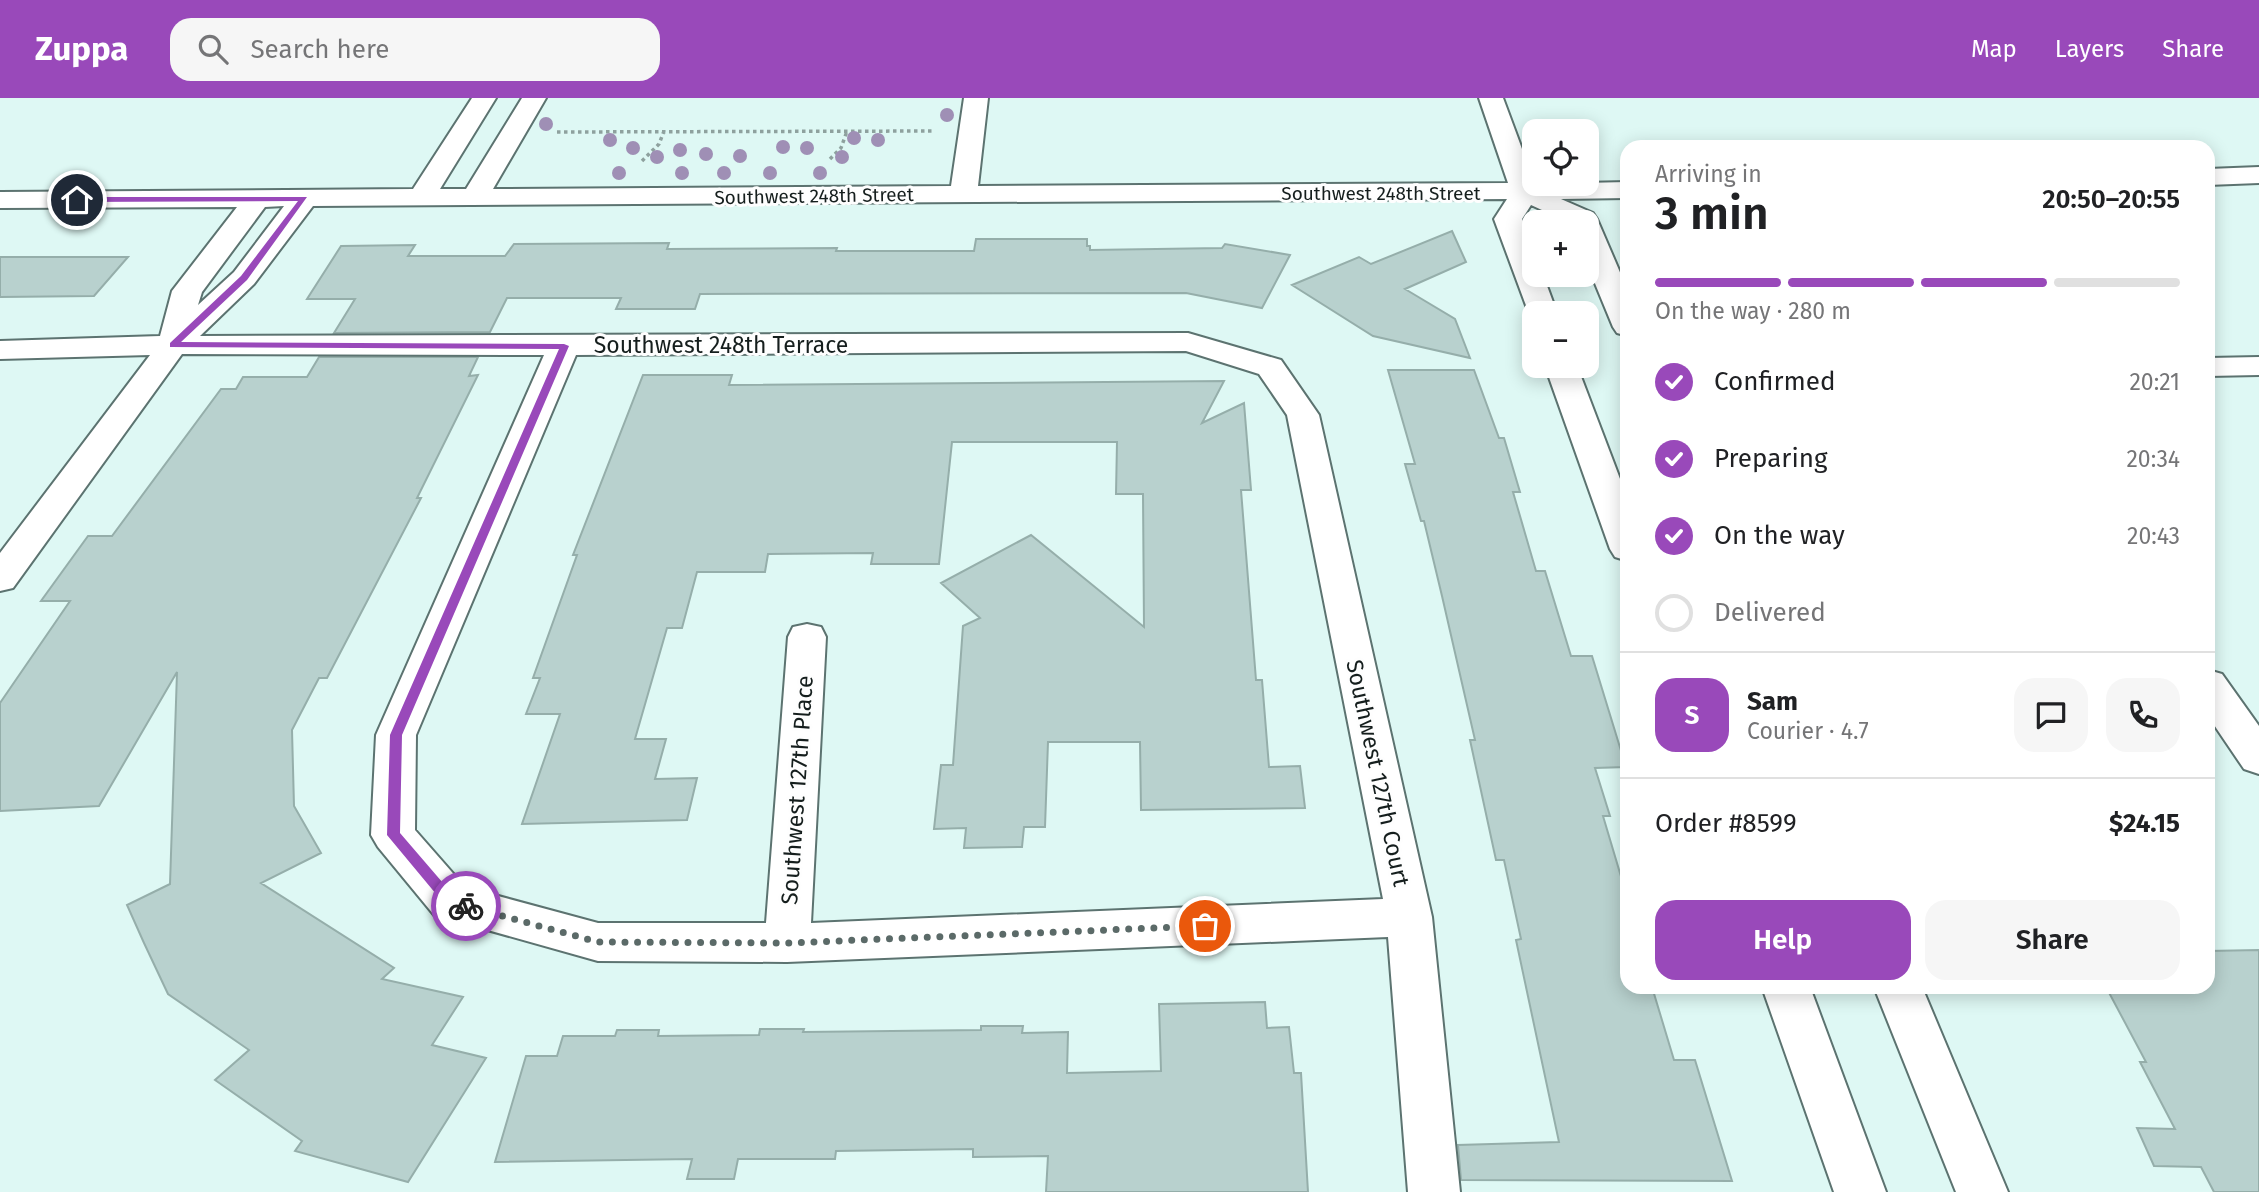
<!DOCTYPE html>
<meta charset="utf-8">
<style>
:root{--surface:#fff;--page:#f6f6f6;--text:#202124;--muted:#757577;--line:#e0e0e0;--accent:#9949ba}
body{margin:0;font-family:"Fira Sans",sans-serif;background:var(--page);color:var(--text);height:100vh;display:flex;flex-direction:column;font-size:26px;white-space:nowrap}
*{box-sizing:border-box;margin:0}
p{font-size:23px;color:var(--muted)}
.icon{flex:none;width:38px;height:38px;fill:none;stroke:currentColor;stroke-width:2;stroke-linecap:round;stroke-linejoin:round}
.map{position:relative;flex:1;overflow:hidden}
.drawer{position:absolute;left:1620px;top:42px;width:595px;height:854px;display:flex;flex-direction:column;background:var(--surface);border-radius:21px;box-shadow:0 4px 18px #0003}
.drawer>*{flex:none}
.fabs{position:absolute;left:1522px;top:21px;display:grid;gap:14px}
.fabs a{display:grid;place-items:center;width:77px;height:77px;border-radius:14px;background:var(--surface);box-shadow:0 4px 18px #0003;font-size:35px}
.pin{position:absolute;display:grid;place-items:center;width:60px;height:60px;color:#fff;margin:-30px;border:4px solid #fff;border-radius:50%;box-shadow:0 2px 7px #0007}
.courier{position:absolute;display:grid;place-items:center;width:70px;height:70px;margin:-35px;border:5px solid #9949ba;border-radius:50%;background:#fff;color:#222;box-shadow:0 2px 9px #0007}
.head em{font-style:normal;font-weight:600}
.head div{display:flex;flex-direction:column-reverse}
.head{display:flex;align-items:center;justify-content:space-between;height:119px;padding:0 35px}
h1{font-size:46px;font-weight:600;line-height:52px}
.bar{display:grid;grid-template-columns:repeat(4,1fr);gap:10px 7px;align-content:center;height:84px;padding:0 35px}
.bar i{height:9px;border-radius:5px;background:var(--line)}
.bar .current{background:var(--accent)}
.bar p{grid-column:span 4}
.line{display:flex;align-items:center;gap:18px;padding:0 35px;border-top:2px solid var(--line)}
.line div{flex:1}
.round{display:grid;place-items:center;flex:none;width:74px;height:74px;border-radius:21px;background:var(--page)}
ol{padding:0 35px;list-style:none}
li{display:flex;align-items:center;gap:21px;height:77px}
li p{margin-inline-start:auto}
li .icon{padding:7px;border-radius:50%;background:var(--accent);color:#fff;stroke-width:4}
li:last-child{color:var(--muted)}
li i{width:38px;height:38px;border:4px solid var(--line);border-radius:50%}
.cta{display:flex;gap:14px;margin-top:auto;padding:14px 35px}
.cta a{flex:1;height:80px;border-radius:21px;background:var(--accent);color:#fff;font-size:28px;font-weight:600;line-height:80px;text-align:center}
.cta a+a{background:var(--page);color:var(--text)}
header{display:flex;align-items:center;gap:42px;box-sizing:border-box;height:98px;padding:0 35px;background:var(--accent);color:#fff}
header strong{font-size:33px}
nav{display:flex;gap:38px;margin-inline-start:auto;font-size:24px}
.search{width:490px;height:63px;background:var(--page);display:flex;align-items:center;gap:18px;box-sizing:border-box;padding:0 24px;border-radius:21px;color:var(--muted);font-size:26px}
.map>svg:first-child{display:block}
.building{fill:#b8d1ce;stroke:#95aeaa;stroke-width:2}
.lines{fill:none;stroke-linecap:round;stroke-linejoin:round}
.minor-casing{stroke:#5c7370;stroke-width:4}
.path{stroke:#8ea19e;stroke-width:3.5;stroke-dasharray:3.5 3.5;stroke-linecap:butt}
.minor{fill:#fff;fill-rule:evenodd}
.tree{fill:#9f8fb5}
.route{fill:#9949ba}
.done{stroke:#5b6a68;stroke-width:7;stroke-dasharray:0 12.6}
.labels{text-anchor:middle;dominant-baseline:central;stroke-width:6;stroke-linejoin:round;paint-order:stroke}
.far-street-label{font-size:19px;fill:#151e1d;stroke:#fefefe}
.street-label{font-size:23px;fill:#151e1d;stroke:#fefefe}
</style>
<header>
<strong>Zuppa</strong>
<div class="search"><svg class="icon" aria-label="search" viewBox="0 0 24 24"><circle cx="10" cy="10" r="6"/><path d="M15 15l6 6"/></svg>Search here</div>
<nav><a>Map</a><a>Layers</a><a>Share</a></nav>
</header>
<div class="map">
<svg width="2259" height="1094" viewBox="0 0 2259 1094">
<rect width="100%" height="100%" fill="#def8f4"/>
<path class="building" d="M 1452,133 L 1466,164 L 1405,191 L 1455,221 L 1470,260 L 1373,238 L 1292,187 L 1359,159 L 1371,166 Z
M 976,141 L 1087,141 L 1087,148 L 1090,148 L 1090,152 L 1222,150 L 1225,146 L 1290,157 L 1262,210 L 1186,195 L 700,196 L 695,211 L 616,211 L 621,200 L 507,200 L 490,234 L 334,235 L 355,201 L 307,201 L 341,148 L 415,147 L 408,158 L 505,158 L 514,146 L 669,145 L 667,151 L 837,150 L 836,153 L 974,153 Z
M 0,159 L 128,159 L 94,198 L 0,199 Z
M 319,259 L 478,259 L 469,278 L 478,277 L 417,400 L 421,400 L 327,580 L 319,580 L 292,632 L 294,708 L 321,755 L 261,785 L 394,870 L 382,881 L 463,899 L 432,947 L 486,960 L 408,1084 L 295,1053 L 302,1043 L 215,982 L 249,952 L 168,896 L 144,845 L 127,807 L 170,786 L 177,574 L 99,708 L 0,713 L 0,605 L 70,503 L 41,503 L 88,438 L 112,438 L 221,291 L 236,291 L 243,279 L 307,279 Z
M 1388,272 L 1474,272 L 1499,340 L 1504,340 L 1520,394 L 1513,394 L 1536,473 L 1545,473 L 1571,558 L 1592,558 L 1626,669 L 1595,670 L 1610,718 L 1603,718 L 1628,802 L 1628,889 L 1652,889 L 1674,962 L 1695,962 L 1732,1083 L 1461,1082 L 1458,1047 L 1559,1044 L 1516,842 L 1521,841 L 1504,762 L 1496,762 L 1470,642 L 1475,642 L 1442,498 L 1424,423 L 1421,423 L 1405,366 L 1415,366 Z
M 643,277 L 732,277 L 729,287 L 1224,283 L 1202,325 L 1244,305 L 1251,392 L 1241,392 L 1256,582 L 1262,582 L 1269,669 L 1300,668 L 1305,710 L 1141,712 L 1140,644 L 1048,644 L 1045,729 L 1024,729 L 1022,749 L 964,750 L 966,730 L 934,731 L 941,667 L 953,667 L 963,528 L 980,520 L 941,485 L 1031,437 L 1144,529 L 1143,396 L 1116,396 L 1117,344 L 952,344 L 939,466 L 871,466 L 873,455 L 768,456 L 765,474 L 697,474 L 682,530 L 667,530 L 635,641 L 666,641 L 655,681 L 697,680 L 687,722 L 522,726 L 560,616 L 526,616 L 540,580 L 533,580 L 577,457 L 573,457 Z
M 2259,852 L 2259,1094 L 2214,1094 L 2201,1069 L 2154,1068 L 2137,1030 L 2175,1031 L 2140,964 L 2146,964 L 2106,889 L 2208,889 L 2208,853 Z
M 1265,904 L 1267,930 L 1289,929 L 1294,975 L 1301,975 L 1308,1094 L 1046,1094 L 1048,1058 L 973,1059 L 973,1051 L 836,1053 L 835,1061 L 738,1061 L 734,1081 L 687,1081 L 692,1061 L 495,1064 L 526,958 L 557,958 L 563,938 L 615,938 L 617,932 L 659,932 L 658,938 L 759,937 L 760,931 L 804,931 L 803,934 L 981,932 L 981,928 L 1023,928 L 1022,935 L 1068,934 L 1067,975 L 1161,973 L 1159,906 Z"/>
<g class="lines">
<g class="minor-casing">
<path id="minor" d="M 472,0 L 496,0 L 440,91 L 466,91 L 522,0 L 546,0 L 493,91 L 951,88 L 964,0 L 988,0 L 978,88 L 1508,85 L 1479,0 L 1503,0 L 1535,86 L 1628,84 L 1628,100 L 1561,101 L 1593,115 L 1597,121 L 1628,193 L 1628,238 L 1617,235 L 1613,229 L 1587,166 L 1587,124 L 1568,124 L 1531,107 L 1522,121 L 1535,155 L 1535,177 L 1543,177 L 1557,215 L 1535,215 L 1535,222 L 1531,221 L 1494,121 L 1507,101 L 313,108 L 254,186 L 200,238 L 1188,235 L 1281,262 L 1319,317 L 1432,819 L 1460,1094 L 1408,1094 L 1388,839 L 787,864 L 598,863 L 434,817 L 378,749 L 371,737 L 376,637 L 544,257 L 182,256 L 13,490 L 0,493 L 0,455 L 150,257 L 0,261 L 0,243 L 160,238 L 172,193 L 237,109 L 0,110 L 0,94 L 413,91 ZM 284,108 L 234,174 L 198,207 L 202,194 L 265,109 ZM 1186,253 L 1259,276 L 1287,317 L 1383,801 L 811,825 L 826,539 L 821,529 L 807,526 L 793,529 L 788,539 L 766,825 L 598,825 L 465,789 L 415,732 L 416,637 L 576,257 Z
M 2259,69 L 2259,85 L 2208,87 L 2208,71 Z
M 2259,259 L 2259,277 L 2208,278 L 2208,260 Z
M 1545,268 L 1577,268 L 1628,402 L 1628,463 L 1615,459 L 1610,451 Z
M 2208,572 L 2222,576 L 2259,628 L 2259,676 L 2244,671 L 2208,618 Z
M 1762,889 L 1810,889 L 1886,1094 L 1834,1094 Z
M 1874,889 L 1922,889 L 2008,1094 L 1956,1094 Z"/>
</g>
<path class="path" d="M 557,34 L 933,33
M 830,61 L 841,50 L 847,33
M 642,63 L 659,46 L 664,33"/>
<use href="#minor" class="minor"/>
</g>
<g class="tree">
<circle cx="947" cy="17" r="7"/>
<circle cx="546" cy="26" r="7"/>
<circle cx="854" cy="40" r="7"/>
<circle cx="610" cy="42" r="7"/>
<circle cx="878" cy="42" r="7"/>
<circle cx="783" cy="49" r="7"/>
<circle cx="633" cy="50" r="7"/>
<circle cx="807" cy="50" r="7"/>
<circle cx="680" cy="52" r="7"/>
<circle cx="706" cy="56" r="7"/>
<circle cx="740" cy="58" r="7"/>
<circle cx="657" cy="59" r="7"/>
<circle cx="842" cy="59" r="7"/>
<circle cx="619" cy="75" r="7"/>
<circle cx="682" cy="75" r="7"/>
<circle cx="724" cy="75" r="7"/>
<circle cx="770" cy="75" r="7"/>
<circle cx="820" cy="75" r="7"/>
</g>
<path class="route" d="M 77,99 L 307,99 L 247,182 L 181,244 L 564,246 L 569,248 L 402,637 L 400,735 L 455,799 L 470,804 L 470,812 L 466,813 L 446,808 L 387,737 L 390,637 L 559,251 L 170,249 L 170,245 L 241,178 L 298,103 L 74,104 Z"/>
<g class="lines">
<path class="done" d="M 466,808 L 598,844 L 787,845 L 1205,828"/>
</g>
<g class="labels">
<g class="far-street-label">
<text x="1381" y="95">Southwest 248th Street</text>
<text transform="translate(814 98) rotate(-1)">Southwest 248th Street</text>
</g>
<g class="street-label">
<text x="721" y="247">Southwest 248th Terrace</text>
<text transform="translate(1378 675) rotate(78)">Southwest 127th Court</text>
<text transform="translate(797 692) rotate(-86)">Southwest 127th Place</text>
</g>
</g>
</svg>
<div class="fabs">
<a><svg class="icon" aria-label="locate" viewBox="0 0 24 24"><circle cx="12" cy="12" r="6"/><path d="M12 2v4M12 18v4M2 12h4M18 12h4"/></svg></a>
<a>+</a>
<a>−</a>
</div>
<div class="pin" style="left:1205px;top:828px;background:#ea580c"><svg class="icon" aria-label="bag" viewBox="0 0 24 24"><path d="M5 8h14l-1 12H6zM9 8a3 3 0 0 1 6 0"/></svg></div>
<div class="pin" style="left:77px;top:102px;background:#1f2937"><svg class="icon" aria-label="home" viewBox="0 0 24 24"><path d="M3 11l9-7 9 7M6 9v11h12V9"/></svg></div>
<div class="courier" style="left:466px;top:808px"><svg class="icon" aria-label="bike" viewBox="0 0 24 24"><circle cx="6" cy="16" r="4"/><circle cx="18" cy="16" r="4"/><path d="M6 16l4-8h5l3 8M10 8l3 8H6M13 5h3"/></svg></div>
<section class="drawer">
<div class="head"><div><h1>3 min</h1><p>Arriving in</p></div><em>20:50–20:55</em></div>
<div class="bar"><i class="current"></i><i class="current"></i><i class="current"></i><i></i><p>On the way · 280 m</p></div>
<ol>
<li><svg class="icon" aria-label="check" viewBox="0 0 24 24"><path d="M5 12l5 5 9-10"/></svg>Confirmed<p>20:21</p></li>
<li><svg class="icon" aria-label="check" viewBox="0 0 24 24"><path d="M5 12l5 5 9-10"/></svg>Preparing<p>20:34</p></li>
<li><svg class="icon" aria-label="check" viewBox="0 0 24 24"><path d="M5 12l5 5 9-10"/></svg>On the way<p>20:43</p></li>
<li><i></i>Delivered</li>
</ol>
<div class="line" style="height:126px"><b class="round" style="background:var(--accent);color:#fff">S</b><div><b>Sam</b><p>Courier · 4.7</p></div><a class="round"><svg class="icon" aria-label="chat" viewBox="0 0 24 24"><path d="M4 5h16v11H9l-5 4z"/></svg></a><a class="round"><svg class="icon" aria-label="phone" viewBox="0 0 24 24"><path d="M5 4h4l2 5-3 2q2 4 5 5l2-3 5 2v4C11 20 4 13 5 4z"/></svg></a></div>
<div class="line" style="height:91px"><div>Order #8599</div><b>$24.15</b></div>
<div class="cta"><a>Help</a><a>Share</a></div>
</section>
</div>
